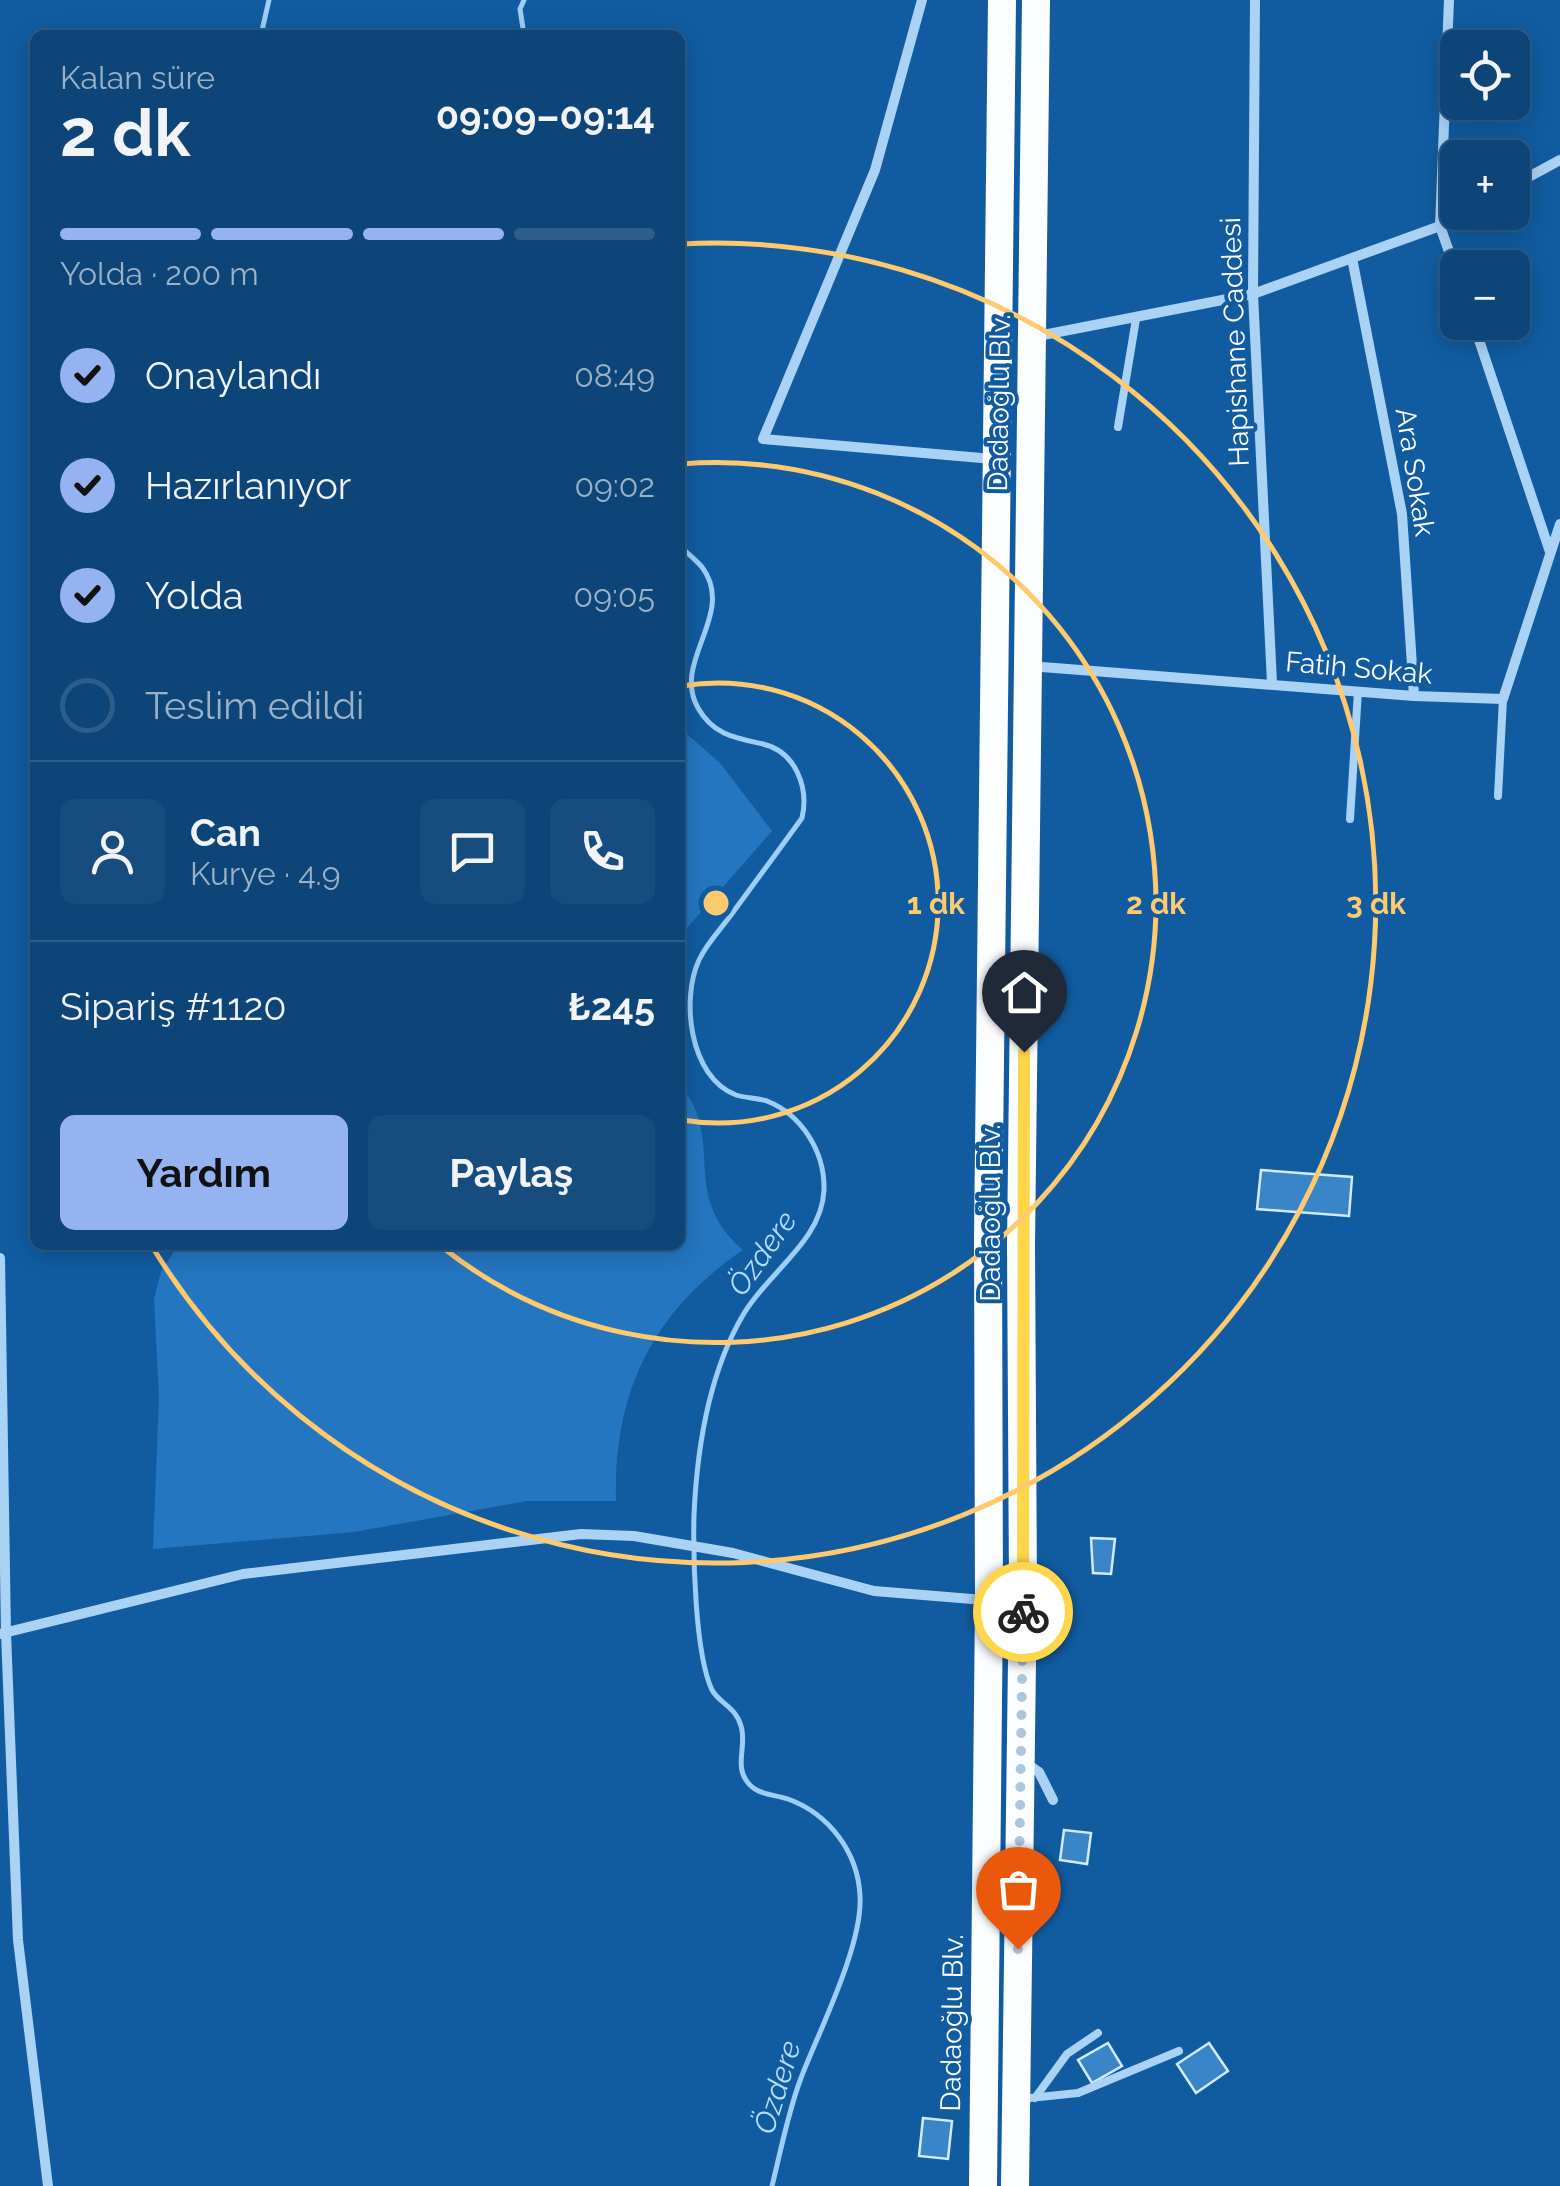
<!DOCTYPE html>
<html lang="tr">
<meta charset="utf-8">
<style>
:root{--surface:#0d4579;--page:#164c7e;--text:#f1f3f6;--muted:#9ab1c6;--line:#2d5d8a;--accent:#95b2f1}
body{margin:0;font-family:Raleway,sans-serif;background:var(--page);color:var(--text);height:100vh;display:flex;flex-direction:column;font-size:38px;white-space:nowrap}
*{box-sizing:border-box;margin:0}
p{font-size:32px;color:var(--muted)}
.icon{flex:none;width:55px;height:55px;fill:none;stroke:currentColor;stroke-width:2;stroke-linecap:round;stroke-linejoin:round}
.map{position:relative;flex:1;overflow:hidden}
.details{position:absolute;left:30px;top:30px;width:655px;height:1220px;display:flex;flex-direction:column;background:var(--surface);border-radius:15px;box-shadow:0 5px 25px #0003,0 0 0 2px var(--line)}
.details>*{flex:none}
.fabs{position:absolute;left:1440px;top:30px;display:grid;gap:20px}
.fabs a{display:grid;place-items:center;width:90px;height:90px;border-radius:15px;background:var(--surface);box-shadow:0 5px 25px #0003,0 0 0 2px var(--line);font-size:50px}
.pin{position:absolute;display:grid;place-items:center;width:85px;height:85px;color:#fff;margin:-102px -42px;border-radius:50% 50% 50% 0;rotate:-45deg;box-shadow:0 0 10px #0007}
.pin .icon{rotate:45deg}
.courier{position:absolute;display:grid;place-items:center;width:100px;height:100px;margin:-50px;border:8px solid #ffd54a;border-radius:50%;background:#fff;color:#222;box-shadow:0 2px 12px #0007}
.headline em{font-style:normal;font-weight:700}
.headline div{display:flex;flex-direction:column-reverse}
.headline{display:flex;align-items:center;justify-content:space-between;height:170px;padding:0 30px}
h1{font-size:65px;font-weight:700;line-height:75px}
.bar{display:grid;grid-template-columns:repeat(4,1fr);gap:15px 10px;align-content:center;height:120px;padding:0 30px}
.bar i{height:12px;border-radius:8px;background:var(--line)}
.bar .active{background:var(--accent)}
.bar p{grid-column:span 4}
.line{display:flex;align-items:center;gap:25px;padding:0 30px;border-top:2px solid var(--line)}
.line div{flex:1}
.round{display:grid;place-items:center;flex:none;width:105px;height:105px;border-radius:15px;background:var(--page)}
ol{padding:0 30px;list-style:none}
li{display:flex;align-items:center;gap:30px;height:110px}
li p{margin-inline-start:auto}
li .icon{padding:10px;border-radius:50%;background:var(--accent);color:#111;stroke-width:4}
li:last-child{color:var(--muted)}
li i{width:55px;height:55px;border:5px solid var(--line);border-radius:50%}
.button{display:flex;gap:20px;margin-top:auto;padding:20px 30px}
.button a{flex:1;height:115px;border-radius:15px;background:var(--accent);color:#111;font-size:40px;font-weight:700;line-height:115px;text-align:center}
.button a+a{background:var(--page);color:var(--text)}
.map>svg:first-child{display:block}
.green{fill:#2476c0}
.lines{fill:none;stroke-linecap:round;stroke-linejoin:round}
.stream{stroke:#9ccef8;stroke-width:5}
.building{fill:#3a85c8;stroke:#d3eafe;stroke-width:2.5}
.service{stroke:#aad2f5;stroke-width:8}
.minor{stroke:#aad2f5;stroke-width:10}
.trunk{stroke:#fcfdff;stroke-width:28}
.done{stroke:#acc6de;stroke-width:10;stroke-dasharray:0 18}
.route{stroke:#ffd54a;stroke-width:12}
.ring{fill:none;stroke:#ffca6e;stroke-width:5}
.labels{text-anchor:middle;dominant-baseline:central;stroke-width:8;stroke-linejoin:round;paint-order:stroke}
.street-label{font-size:28px;fill:#fff;stroke:#115ca1}
.water-label{font-size:30px;font-style:italic;fill:#b7dcfb;stroke:#115ca1}
.centre{fill:#ffca6e;stroke:#115ca1;stroke-width:5}
.ring-label{font-size:30px;text-anchor:middle;font-weight:bold;fill:#ffca6e;stroke:#115ca1;stroke-width:8;stroke-linejoin:round;paint-order:stroke}
</style>
<div class="map">
<svg width="1560" height="2186" viewBox="0 0 1560 2186">
<rect width="100%" height="100%" fill="#115ca1"/>
<path class="green" d="M 680,728 L 720,763 L 772,831 L 680,936 Z
M 680,1085 C 727,1141 678,1194 743,1250 C 653,1311 613,1392 616,1501 L 527,1501 L 354,1532 L 153,1549 L 159,1397 L 154,1299 L 161,1272 L 178,1245 L 680,1245 Z"/>
<g class="lines">
<path class="stream" d="M 524,0 L 520,9 L 524,35
M 261,35 L 269,0
M 680,546 C 687,553 696,560 702,567 C 737,614 671,661 698,708 C 713,735 736,738 763,744 C 796,752 809,788 802,818 C 779,850 755,882 731,915 C 720,930 707,943 699,960 C 681,999 689,1077 736,1095 C 745,1098 757,1098 767,1101 C 802,1115 825,1152 824,1190 C 822,1241 768,1272 743,1315 C 709,1373 697,1448 694,1515 C 693,1556 695,1654 712,1690 C 719,1703 736,1707 741,1726 C 747,1744 735,1764 746,1780 C 755,1795 773,1794 788,1799 C 829,1814 858,1852 860,1896 C 863,1945 819,2031 801,2078 C 788,2112 781,2150 772,2186"/>
</g>
<path class="building" d="M 1261,1170 L 1352,1177 L 1349,1216 L 1257,1209 Z
M 1091,1538 L 1115,1539 L 1111,1574 L 1093,1573 Z
M 1064,1830 L 1091,1833 L 1087,1864 L 1060,1860 Z
M 1108,2043 L 1122,2066 L 1092,2083 L 1078,2060 Z
M 1209,2043 L 1228,2071 L 1196,2093 L 1177,2064 Z
M 923,2118 L 952,2121 L 948,2159 L 919,2156 Z"/>
<g class="lines">
<path class="service" d="M 1118,427 L 1136,319
M 1498,796 L 1503,699
M 1350,819 L 1358,691
M 1035,2098 L 1067,2054 L 1098,2033
M 1020,2099 L 1078,2093 L 1179,2051"/>
<path class="minor" d="M 922,0 L 875,170 L 763,439 L 993,459
M 1255,0 L 1253,294 L 1272,683
M 1449,0 L 1440,226 L 1458,277
M 1512,186 L 1560,160
M 1352,258 L 1402,514 L 1414,696
M 1473,322 L 1550,552
M 1033,337 L 1253,294 L 1440,226 L 1465,212
M 1029,666 L 1414,696 L 1503,699 L 1560,524
M 0,1258 L 6,1633 L 18,1940 L 48,2186
M 0,1634 L 243,1574 L 581,1534 L 634,1536 L 733,1553 L 874,1591 L 1022,1603
M 1026,1763 L 1039,1772 L 1053,1800"/>
<path class="trunk" d="M 983,2186 L 989,1603 L 988,1237 L 1002,0
M 1015,2186 L 1023,1587 L 1021,1245 L 1036,0"/>
</g>
<g class="lines">
<path class="done" d="M 1018,1949 L 1023,1612"/>
<path class="route" d="M 1023,1612 L 1024,1052"/>
</g>
<g class="ring">
<path d="M682 686A220 220 0 1 1 682 1120"/>
<path d="M681 464A440 440 0 1 1 442 1247"/>
<path d="M681 244A660 660 0 1 1 153 1248"/>
</g>
<g class="labels">
<g class="street-label">
<text transform="translate(1235 342) rotate(-92)">Hapishane Caddesi</text>
<text transform="translate(999 403) rotate(-89)">Dadaoğlu Blv.</text>
<text transform="translate(1415 472) rotate(81)">Ara Sokak</text>
<text transform="translate(1359 668) rotate(5)">Fatih Sokak</text>
<text transform="translate(990 1213) rotate(-90)">Dadaoğlu Blv.</text>
<text transform="translate(952 2023) rotate(-89)">Dadaoğlu Blv.</text>
</g>
<g class="water-label">
<text transform="translate(762 1253) rotate(-55)">Özdere</text>
<text transform="translate(777 2087) rotate(-73)">Özdere</text>
</g>
</g>
<circle cx="716" cy="903" r="15" class="centre"/>
<g class="ring-label">
<text x="936" y="914">1 dk</text>
<text x="1156" y="914">2 dk</text>
<text x="1376" y="914">3 dk</text>
</g>
</svg>
<div class="fabs">
<a><svg class="icon" aria-label="locate" viewBox="0 0 24 24"><circle cx="12" cy="12" r="6"/><path d="M12 2v4M12 18v4M2 12h4M18 12h4"/></svg></a>
<a>+</a>
<a>−</a>
</div>
<div class="pin" style="left:1018px;top:1949px;background:#ea580c"><svg class="icon" aria-label="bag" viewBox="0 0 24 24"><path d="M5 8h14l-1 12H6zM9 8a3 3 0 0 1 6 0"/></svg></div>
<div class="pin" style="left:1024px;top:1052px;background:#1f2937"><svg class="icon" aria-label="home" viewBox="0 0 24 24"><path d="M3 11l9-7 9 7M6 9v11h12V9"/></svg></div>
<div class="courier" style="left:1023px;top:1612px"><svg class="icon" aria-label="bike" viewBox="0 0 24 24"><circle cx="6" cy="16" r="4"/><circle cx="18" cy="16" r="4"/><path d="M6 16l4-8h5l3 8M10 8l3 8H6M13 5h3"/></svg></div>
<section class="details">
<div class="headline"><div><h1>2 dk</h1><p>Kalan süre</p></div><em>09:09–09:14</em></div>
<div class="bar"><i class="active"></i><i class="active"></i><i class="active"></i><i></i><p>Yolda · 200 m</p></div>
<ol>
<li><svg class="icon" aria-label="check" viewBox="0 0 24 24"><path d="M5 12l5 5 9-10"/></svg>Onaylandı<p>08:49</p></li>
<li><svg class="icon" aria-label="check" viewBox="0 0 24 24"><path d="M5 12l5 5 9-10"/></svg>Hazırlanıyor<p>09:02</p></li>
<li><svg class="icon" aria-label="check" viewBox="0 0 24 24"><path d="M5 12l5 5 9-10"/></svg>Yolda<p>09:05</p></li>
<li><i></i>Teslim edildi</li>
</ol>
<div class="line" style="height:180px"><a class="round"><svg class="icon" aria-label="person" viewBox="0 0 24 24"><circle cx="12" cy="8" r="4"/><path d="M4 21q1-7 8-7t8 7"/></svg></a><div><b>Can</b><p>Kurye · 4.9</p></div><a class="round"><svg class="icon" aria-label="chat" viewBox="0 0 24 24"><path d="M4 5h16v11H9l-5 4z"/></svg></a><a class="round"><svg class="icon" aria-label="phone" viewBox="0 0 24 24"><path d="M5 4h4l2 5-3 2q2 4 5 5l2-3 5 2v4C11 20 4 13 5 4z"/></svg></a></div>
<div class="line" style="height:130px"><div>Sipariş #1120</div><b>₺245</b></div>
<div class="button"><a>Yardım</a><a>Paylaş</a></div>
</section>
</div>
